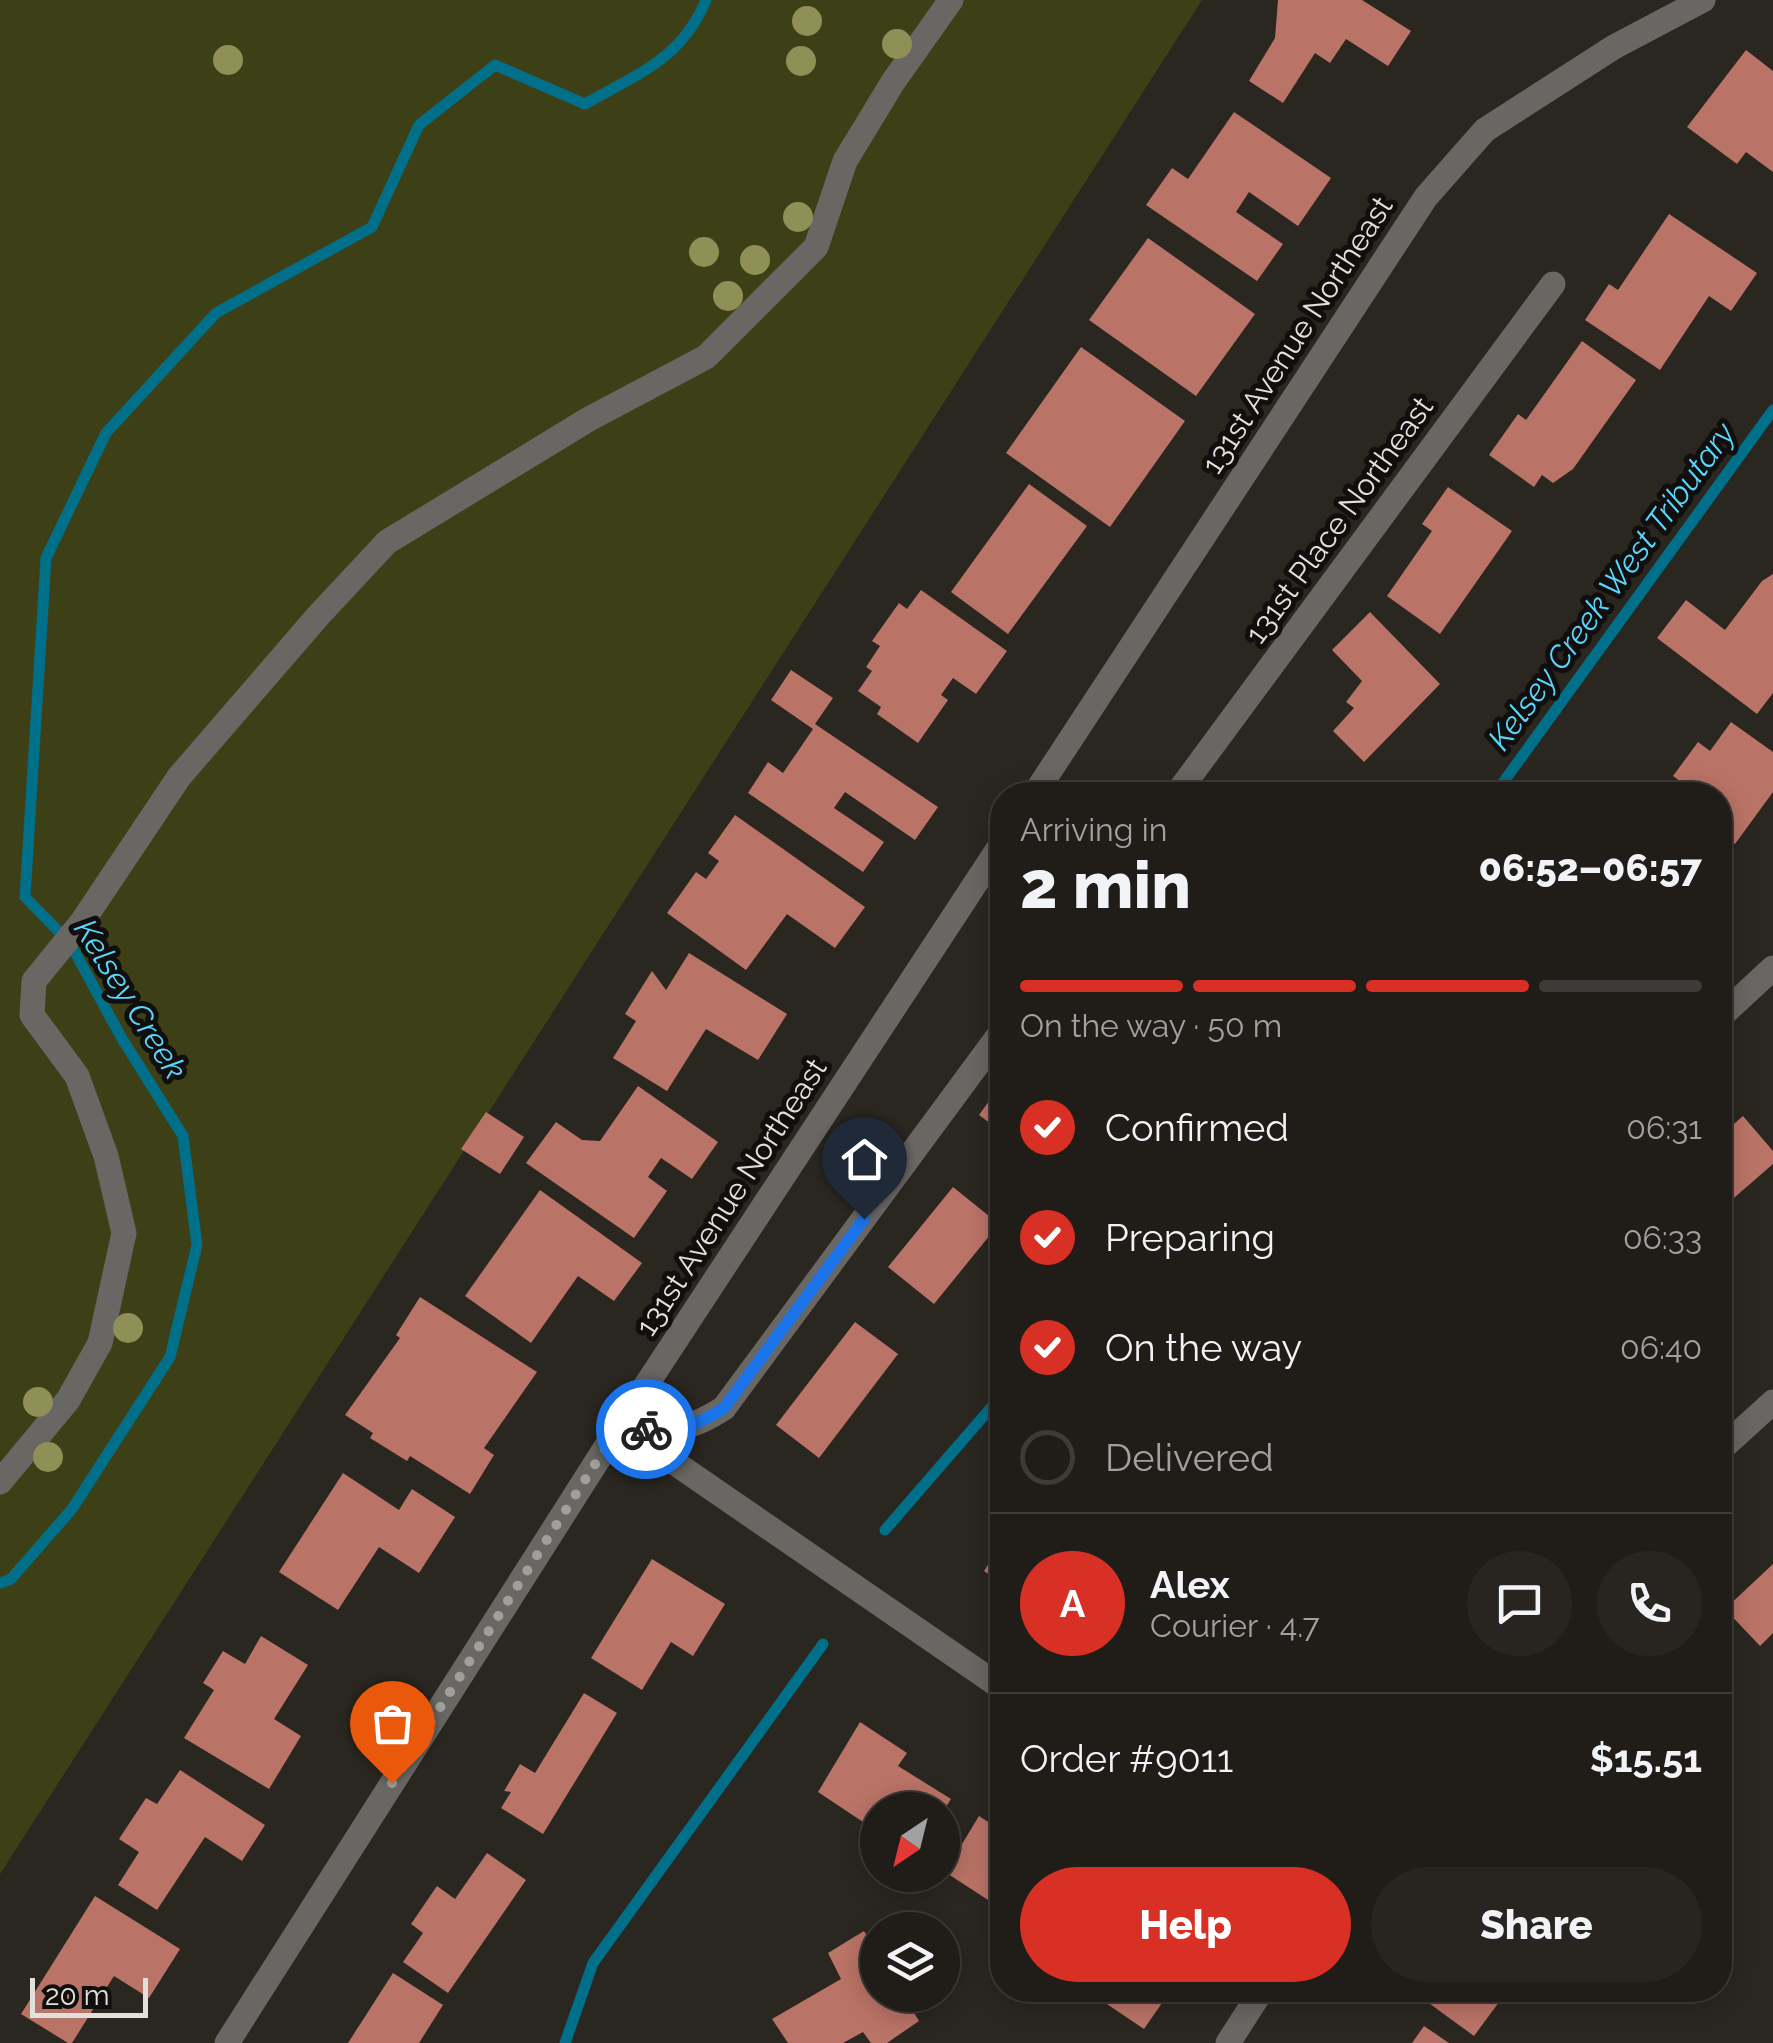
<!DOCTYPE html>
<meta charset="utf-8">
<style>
:root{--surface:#201c18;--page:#282521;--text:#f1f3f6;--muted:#a2a1a2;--line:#3d3a37;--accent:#d93025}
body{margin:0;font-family:Raleway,sans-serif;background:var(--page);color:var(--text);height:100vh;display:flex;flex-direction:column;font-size:38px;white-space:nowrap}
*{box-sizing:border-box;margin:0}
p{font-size:32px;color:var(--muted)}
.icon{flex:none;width:55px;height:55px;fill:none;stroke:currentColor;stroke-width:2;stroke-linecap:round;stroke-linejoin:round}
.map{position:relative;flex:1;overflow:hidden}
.sheet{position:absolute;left:990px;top:782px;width:742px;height:1220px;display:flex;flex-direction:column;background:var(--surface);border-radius:40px;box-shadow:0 5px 25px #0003,0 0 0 2px var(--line)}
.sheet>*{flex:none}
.needle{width:65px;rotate:215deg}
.fabs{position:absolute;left:860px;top:1792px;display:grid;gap:20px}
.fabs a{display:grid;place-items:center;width:100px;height:100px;border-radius:50%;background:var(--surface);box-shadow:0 5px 25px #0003,0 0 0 2px var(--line);font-size:50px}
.scale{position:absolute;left:30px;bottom:25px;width:118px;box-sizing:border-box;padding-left:10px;border:5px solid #e2e0db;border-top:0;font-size:28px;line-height:35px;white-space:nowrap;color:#e2e0db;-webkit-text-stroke:8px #110f0d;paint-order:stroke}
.pin{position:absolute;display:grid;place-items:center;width:85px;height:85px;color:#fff;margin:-102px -42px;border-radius:50% 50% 50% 0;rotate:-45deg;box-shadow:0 0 10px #0007}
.pin .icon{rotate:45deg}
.courier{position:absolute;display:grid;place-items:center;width:100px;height:100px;margin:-50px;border:8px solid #1a73e8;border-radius:50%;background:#fff;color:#222;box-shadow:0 2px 12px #0007}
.headline em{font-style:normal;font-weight:800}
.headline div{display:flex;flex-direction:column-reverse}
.headline{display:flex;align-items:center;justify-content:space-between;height:170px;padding:0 30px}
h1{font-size:65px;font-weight:800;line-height:75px}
.bar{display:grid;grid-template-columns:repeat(4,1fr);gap:15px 10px;align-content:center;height:120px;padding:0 30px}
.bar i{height:12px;border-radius:8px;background:var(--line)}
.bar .active{background:var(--accent)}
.bar p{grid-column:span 4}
.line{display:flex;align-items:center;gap:25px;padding:0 30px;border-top:2px solid var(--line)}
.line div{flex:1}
.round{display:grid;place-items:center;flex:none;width:105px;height:105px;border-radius:52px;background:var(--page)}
ol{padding:0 30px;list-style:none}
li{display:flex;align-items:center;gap:30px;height:110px}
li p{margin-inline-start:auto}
li .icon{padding:10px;border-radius:50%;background:var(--accent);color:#fff;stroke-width:4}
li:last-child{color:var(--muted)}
li i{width:55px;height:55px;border:5px solid var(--line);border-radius:50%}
.primary-button{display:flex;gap:20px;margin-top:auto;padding:20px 30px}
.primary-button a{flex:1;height:115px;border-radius:60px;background:var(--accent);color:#fff;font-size:40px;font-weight:800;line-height:115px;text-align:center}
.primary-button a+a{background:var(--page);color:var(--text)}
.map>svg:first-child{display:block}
.green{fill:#3d4017}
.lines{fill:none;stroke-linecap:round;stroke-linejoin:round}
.stream{stroke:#006f89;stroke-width:11}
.building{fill:#ba7367}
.minor{stroke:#696764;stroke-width:25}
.tree{fill:#8e9056}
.done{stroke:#a29f9a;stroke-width:10;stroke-dasharray:0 18}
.route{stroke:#1a73e8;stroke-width:12}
.labels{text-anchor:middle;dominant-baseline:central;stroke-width:10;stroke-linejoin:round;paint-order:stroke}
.street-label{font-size:30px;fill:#e2e0db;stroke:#110f0d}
.water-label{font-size:32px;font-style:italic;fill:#59d6fd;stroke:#110f0d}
</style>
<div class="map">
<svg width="1773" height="2043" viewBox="0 0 1773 2043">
<rect width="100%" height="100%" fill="#2a2620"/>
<path class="green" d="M 0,0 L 1202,0 L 0,1874 Z"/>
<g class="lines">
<path class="stream" d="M 1494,795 L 1773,410
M 885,1530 L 1002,1395
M 0,1583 L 11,1579 L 72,1509 L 170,1357 L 197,1245 L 183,1136 L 121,1037 L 70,943 L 25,897 L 46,558 L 106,433 L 216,313 L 372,227 L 419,125 L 495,65 L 585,104 C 637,74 682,59 706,0
M 565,2043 L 593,1963 L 823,1644"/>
</g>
<path class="building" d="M 1278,0 L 1362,0 L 1411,31 L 1388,66 L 1346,39 L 1330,63 L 1315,53 L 1283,103 L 1249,81 L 1275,38 Z
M 1746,50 L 1773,71 L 1773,172 L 1746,152 L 1737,164 L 1687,127 Z
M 1234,112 L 1331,178 L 1298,226 L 1249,192 L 1236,212 L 1283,244 L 1257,281 L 1146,205 L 1172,168 L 1188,179 Z
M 1669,214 L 1757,273 L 1731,311 L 1709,296 L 1660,370 L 1585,320 L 1609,284 L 1618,290 Z
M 1148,238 L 1255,314 L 1196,396 L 1089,320 Z
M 1582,341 L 1636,380 L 1573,469 L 1553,483 L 1542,475 L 1534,487 L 1489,455 L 1518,414 L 1526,420 Z
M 1081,347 L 1185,421 L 1110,527 L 1006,453 Z
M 1029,484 L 1087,526 L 1008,634 L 951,592 Z
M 1448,487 L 1512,531 L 1440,634 L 1387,596 L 1432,531 L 1422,524 Z
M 1773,574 L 1773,693 L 1757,714 L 1657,638 L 1686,600 L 1725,630 L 1762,581 Z
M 921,590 L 1007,651 L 976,694 L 953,678 L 941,695 L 948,700 L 918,743 L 877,714 L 881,707 L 858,691 L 872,671 L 866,667 L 880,646 L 872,641 L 899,603 L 907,609 Z
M 1370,612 L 1440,684 L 1364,762 L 1333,731 L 1354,708 L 1346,702 L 1362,681 L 1332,650 Z
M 791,670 L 833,698 L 815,724 L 938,807 L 915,840 L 845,792 L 834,808 L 884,842 L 863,872 L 748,793 L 768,762 L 783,773 L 813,729 L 771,700 Z
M 1731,722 L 1773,752 L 1773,792 L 1735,844 L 1720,833 L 1720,795 L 1699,795 L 1673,776 L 1698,742 L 1710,751 Z
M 735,815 L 865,907 L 835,948 L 787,914 L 746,970 L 667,913 L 696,872 L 706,879 L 719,861 L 708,853 Z
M 689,953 L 787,1014 L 758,1060 L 706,1029 L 667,1091 L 613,1058 L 636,1021 L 625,1014 L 652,971 L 666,990 Z
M 1002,1083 L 1002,1132 L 979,1115 Z
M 638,1086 L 718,1142 L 692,1179 L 661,1158 L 648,1177 L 667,1191 L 634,1238 L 526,1163 L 556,1122 L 582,1140 L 600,1141 Z
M 486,1112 L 524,1137 L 500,1174 L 461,1149 Z
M 1743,1116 L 1773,1151 L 1773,1164 L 1720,1210 L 1720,1136 Z
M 953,1187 L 999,1224 L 934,1304 L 888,1267 Z
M 540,1190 L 642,1263 L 614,1301 L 578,1276 L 531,1343 L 465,1296 Z
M 420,1297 L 537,1372 L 484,1448 L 494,1455 L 470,1494 L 410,1456 L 407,1461 L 370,1438 L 373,1433 L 345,1415 L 400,1338 L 396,1335 Z
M 855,1322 L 898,1354 L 819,1458 L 776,1425 Z
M 343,1473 L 399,1510 L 412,1489 L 455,1517 L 419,1573 L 379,1547 L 338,1610 L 279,1572 Z
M 1002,1544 L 1002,1583 L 984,1571 Z
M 652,1559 L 725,1604 L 693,1656 L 671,1642 L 642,1690 L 591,1658 Z
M 1773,1564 L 1773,1633 L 1760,1646 L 1725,1609 Z
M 261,1636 L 308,1665 L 274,1719 L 301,1736 L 269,1789 L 184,1738 L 214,1690 L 203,1683 L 223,1651 L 245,1664 Z
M 584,1693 L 617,1713 L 543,1834 L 501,1808 L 511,1792 L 504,1791 L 520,1764 L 535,1773 Z
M 860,1722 L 907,1753 L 898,1766 L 951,1799 L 944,1810 L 878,1810 L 878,1832 L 818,1792 Z
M 180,1770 L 265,1825 L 242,1861 L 205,1837 L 157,1910 L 118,1885 L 139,1852 L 119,1839 L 146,1798 L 157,1804 Z
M 979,1816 L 1002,1831 L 1002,1909 L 945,1872 Z
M 487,1853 L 526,1880 L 448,1993 L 403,1962 L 423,1933 L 411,1924 L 437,1886 L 455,1899 Z
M 95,1896 L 180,1949 L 149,1998 L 114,1976 L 72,2043 L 68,2043 L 21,2014 Z
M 864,1931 L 878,1954 L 878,1995 L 903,1995 L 919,2021 L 887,2043 L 871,2043 L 863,2032 L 843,2043 L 788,2043 L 772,2019 L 841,1979 L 828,1953 Z
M 393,1973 L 443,2005 L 419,2043 L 348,2043 Z
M 1086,1990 L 1171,1990 L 1144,2029 Z
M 1418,1990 L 1508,1990 L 1474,2036 L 1415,1993 Z
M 1424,2026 L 1449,2043 L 1412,2043 Z"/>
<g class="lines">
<path class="minor" d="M 1034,795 L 1426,197 L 1485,130 L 1614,47 L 1703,0
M 1176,795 L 1553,284
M 1720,1017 L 1773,968
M 620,1425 C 665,1432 686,1433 724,1408 L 1002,1031
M 627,1430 L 1002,1688
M 1720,1450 L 1773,1402
M 0,1482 L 68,1400 L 100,1343 L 124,1233 L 106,1156 L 77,1076 L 32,1015 L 34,981 L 82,922 L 179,777 L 318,616 L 387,542 L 589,419 L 706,357 L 816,247 L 845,161 L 893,82 L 951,0
M 227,2043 L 620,1425 L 1002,843
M 1228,2043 L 1262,1990"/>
</g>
<g class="tree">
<circle cx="807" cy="21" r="15"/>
<circle cx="897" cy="44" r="15"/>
<circle cx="228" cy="60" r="15"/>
<circle cx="801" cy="61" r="15"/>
<circle cx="798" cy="217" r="15"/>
<circle cx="704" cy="252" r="15"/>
<circle cx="755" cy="260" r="15"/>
<circle cx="728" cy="296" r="15"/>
<circle cx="128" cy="1328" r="15"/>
<circle cx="38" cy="1402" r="15"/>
<circle cx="48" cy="1457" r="15"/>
</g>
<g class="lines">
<path class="done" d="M 392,1783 L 620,1425 L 646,1429"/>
<path class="route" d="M 646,1429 C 676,1434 699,1424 724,1408 L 864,1219"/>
</g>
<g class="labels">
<g class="street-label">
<text transform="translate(1297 335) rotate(-57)">131st Avenue Northeast</text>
<text transform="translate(1339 520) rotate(-54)">131st Place Northeast</text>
<text transform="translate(731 1197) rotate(-57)">131st Avenue Northeast</text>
</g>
<g class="water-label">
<text transform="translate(1611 586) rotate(-54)">Kelsey Creek West Tributary</text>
<text transform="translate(131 999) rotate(58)">Kelsey Creek</text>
</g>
</g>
</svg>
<div class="fabs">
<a><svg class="needle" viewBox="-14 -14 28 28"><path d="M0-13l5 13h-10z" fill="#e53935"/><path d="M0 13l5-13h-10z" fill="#a2a1a2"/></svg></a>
<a><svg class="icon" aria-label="layers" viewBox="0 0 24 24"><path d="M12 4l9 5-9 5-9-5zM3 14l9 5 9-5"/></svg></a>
</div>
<div class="scale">20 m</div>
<div class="pin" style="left:392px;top:1783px;background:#ea580c"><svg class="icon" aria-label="bag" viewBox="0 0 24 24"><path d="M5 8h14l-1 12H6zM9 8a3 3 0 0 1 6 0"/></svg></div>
<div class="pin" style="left:864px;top:1219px;background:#1f2937"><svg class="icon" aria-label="home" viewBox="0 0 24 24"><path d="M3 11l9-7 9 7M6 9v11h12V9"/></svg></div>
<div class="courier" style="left:646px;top:1429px"><svg class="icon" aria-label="bike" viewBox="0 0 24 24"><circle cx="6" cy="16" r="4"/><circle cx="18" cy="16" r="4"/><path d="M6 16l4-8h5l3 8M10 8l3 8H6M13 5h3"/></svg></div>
<section class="sheet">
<div class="headline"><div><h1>2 min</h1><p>Arriving in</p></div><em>06:52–06:57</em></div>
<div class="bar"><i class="active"></i><i class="active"></i><i class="active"></i><i></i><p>On the way · 50 m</p></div>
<ol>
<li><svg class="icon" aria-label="check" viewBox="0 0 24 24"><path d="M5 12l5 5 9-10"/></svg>Confirmed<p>06:31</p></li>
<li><svg class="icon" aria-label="check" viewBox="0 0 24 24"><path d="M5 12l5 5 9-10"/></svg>Preparing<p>06:33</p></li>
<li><svg class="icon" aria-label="check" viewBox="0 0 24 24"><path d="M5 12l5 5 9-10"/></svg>On the way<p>06:40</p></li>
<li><i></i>Delivered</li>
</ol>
<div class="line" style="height:180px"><b class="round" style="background:var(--accent);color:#fff">A</b><div><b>Alex</b><p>Courier · 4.7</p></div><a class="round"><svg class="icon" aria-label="chat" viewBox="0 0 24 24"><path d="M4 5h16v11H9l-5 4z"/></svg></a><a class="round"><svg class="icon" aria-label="phone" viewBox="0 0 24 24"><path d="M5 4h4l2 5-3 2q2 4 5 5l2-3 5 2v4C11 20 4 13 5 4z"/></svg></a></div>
<div class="line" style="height:130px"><div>Order #9011</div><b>$15.51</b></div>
<div class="primary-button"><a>Help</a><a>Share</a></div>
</section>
</div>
